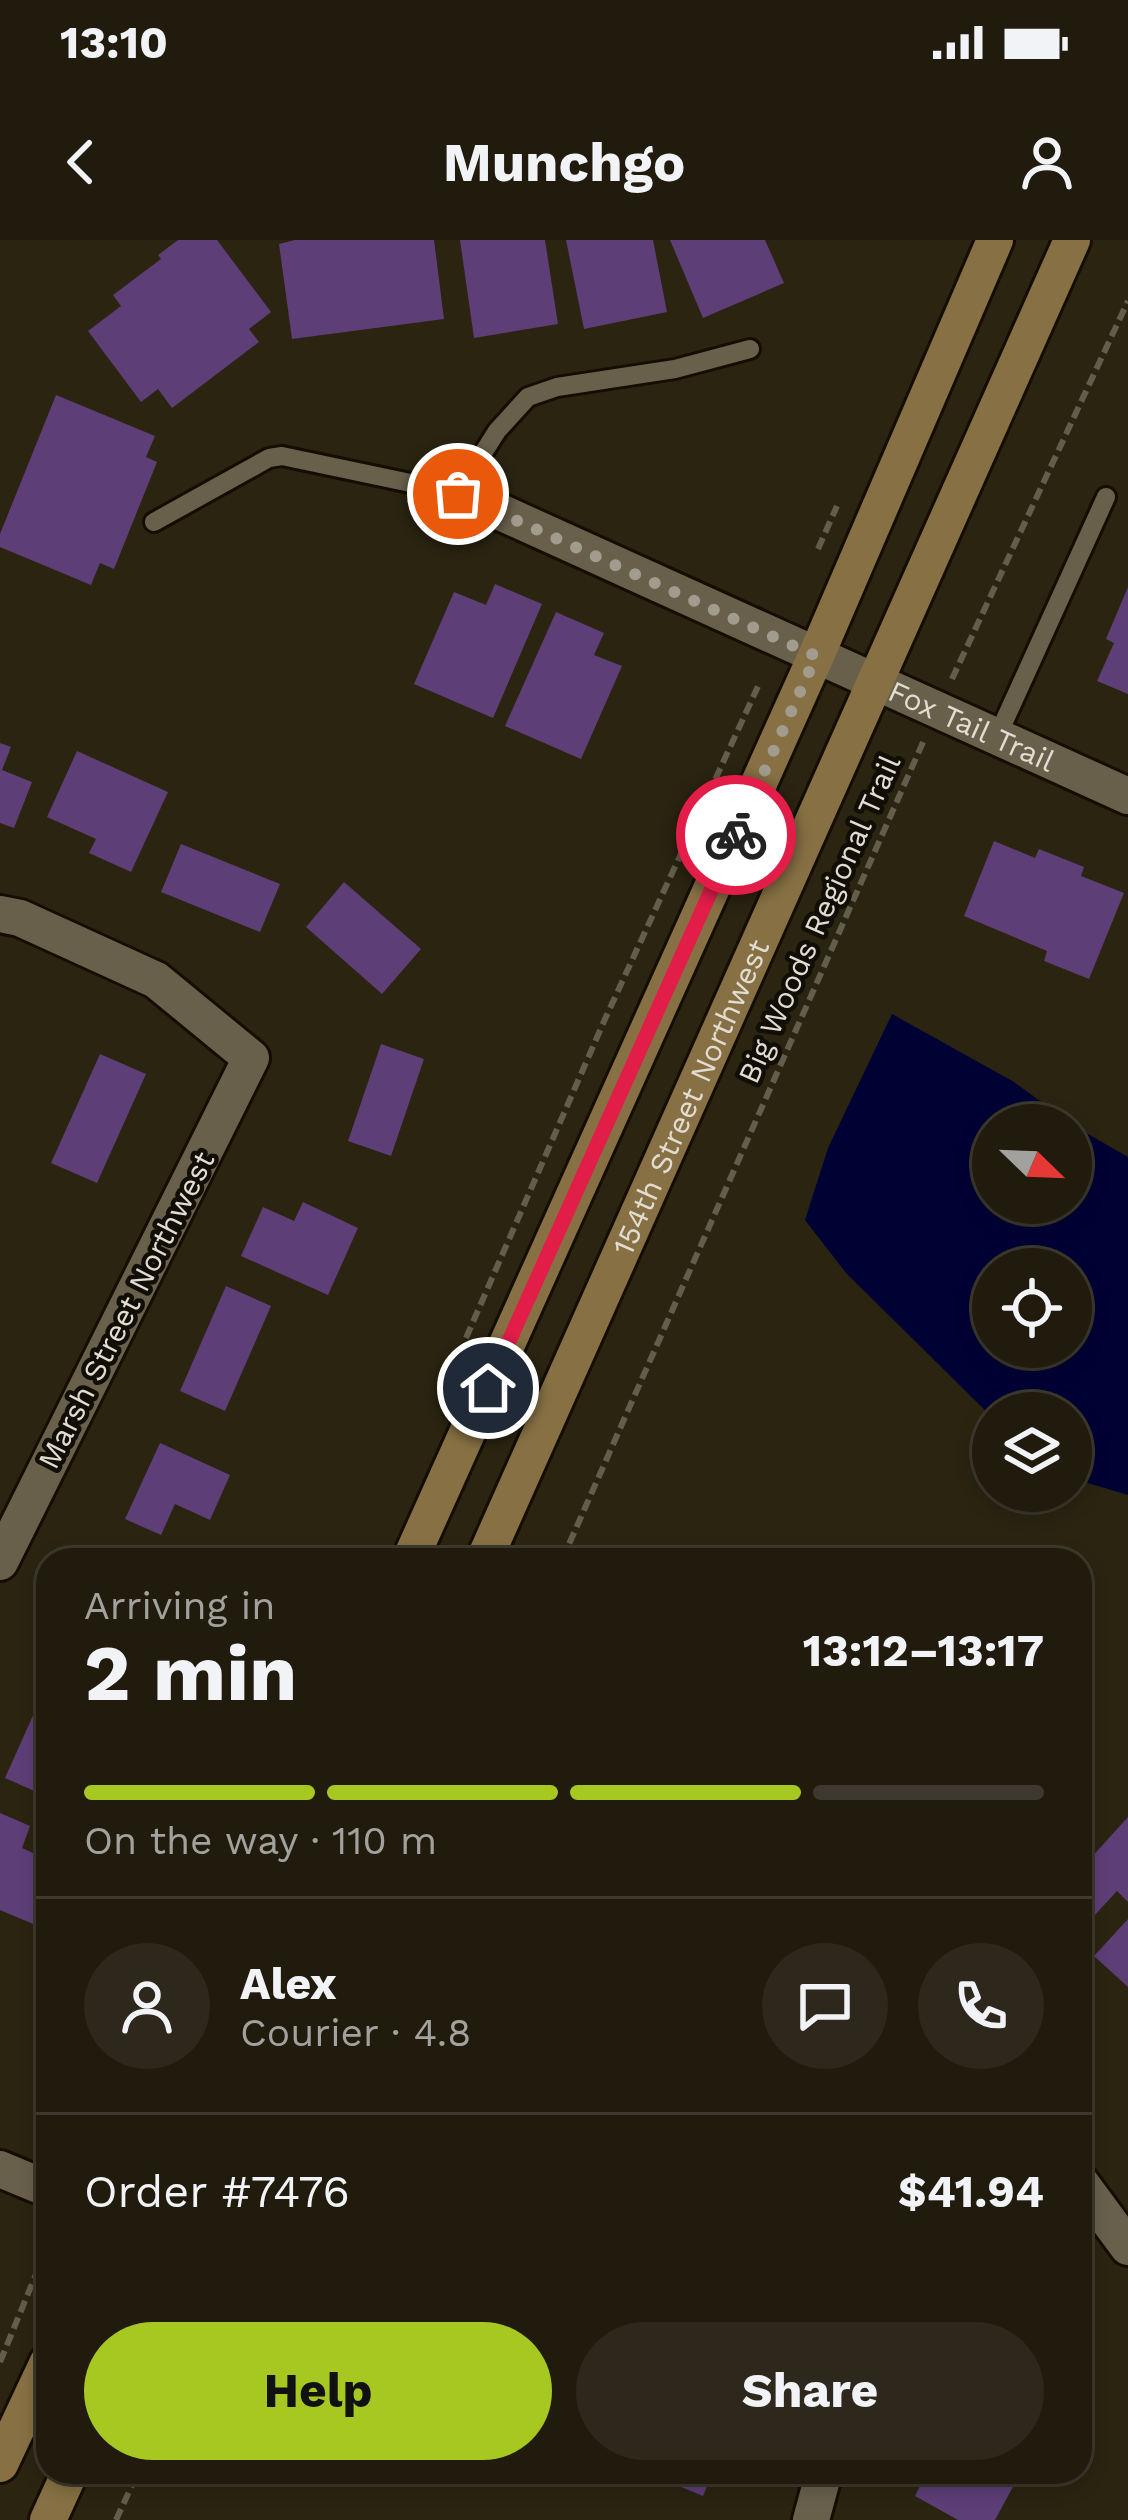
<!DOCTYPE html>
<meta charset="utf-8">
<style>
:root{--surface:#201b0d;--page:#2d281b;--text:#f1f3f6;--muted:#a2a19d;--line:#3d392e;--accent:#a6c821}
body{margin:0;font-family:"Work Sans",sans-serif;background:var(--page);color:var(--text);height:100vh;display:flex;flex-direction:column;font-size:45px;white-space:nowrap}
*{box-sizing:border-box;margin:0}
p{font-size:39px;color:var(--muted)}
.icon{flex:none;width:66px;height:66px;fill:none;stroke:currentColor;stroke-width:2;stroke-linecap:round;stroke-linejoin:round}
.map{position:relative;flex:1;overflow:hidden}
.side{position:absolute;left:36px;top:1308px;width:1056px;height:936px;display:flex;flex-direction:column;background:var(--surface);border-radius:36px;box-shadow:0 6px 18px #0003,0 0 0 3px var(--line)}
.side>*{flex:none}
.needle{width:78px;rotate:113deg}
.tools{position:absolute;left:972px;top:864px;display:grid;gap:24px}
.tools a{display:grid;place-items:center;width:120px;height:120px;border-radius:50%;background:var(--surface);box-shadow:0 6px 18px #0003,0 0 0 3px var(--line);font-size:60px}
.pin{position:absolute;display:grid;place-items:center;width:102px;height:102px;color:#fff;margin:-51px;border:6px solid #fff;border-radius:50%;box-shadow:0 3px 12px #0007}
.courier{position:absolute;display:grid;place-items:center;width:120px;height:120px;margin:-60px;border:9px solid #e11d48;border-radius:50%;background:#fff;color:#222;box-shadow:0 3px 15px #0007}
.summary em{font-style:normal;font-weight:700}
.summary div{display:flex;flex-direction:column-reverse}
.summary{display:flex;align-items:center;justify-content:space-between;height:204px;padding:0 48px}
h1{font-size:78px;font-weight:700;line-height:90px}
.bar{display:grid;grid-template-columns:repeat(4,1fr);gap:18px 12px;align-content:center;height:144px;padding:0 48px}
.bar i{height:15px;border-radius:9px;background:var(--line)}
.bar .selected{background:var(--accent)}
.bar p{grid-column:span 4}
.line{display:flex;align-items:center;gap:30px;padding:0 48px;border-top:3px solid var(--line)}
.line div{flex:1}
.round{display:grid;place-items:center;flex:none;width:126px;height:126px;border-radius:63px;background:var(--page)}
.button{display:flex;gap:24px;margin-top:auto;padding:24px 48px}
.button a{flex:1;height:138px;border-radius:72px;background:var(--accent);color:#111;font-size:48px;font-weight:700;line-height:138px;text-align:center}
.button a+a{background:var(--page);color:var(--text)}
.status{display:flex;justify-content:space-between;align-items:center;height:84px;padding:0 60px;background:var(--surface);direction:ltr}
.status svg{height:33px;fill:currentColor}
header{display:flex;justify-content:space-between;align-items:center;height:156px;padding:0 48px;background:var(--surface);font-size:54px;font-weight:700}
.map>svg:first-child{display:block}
.water{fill:#000234;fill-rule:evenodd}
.building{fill:#5d3e77}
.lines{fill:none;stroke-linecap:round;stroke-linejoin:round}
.lane-casing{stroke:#140d00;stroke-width:24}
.street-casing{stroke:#140d00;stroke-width:42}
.secondary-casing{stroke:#140d00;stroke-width:42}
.path{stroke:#635d4c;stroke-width:6;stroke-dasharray:12 6;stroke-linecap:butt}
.lane{stroke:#69604c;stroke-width:18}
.street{stroke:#69604c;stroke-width:36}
.secondary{stroke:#877144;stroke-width:36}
.done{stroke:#a29c8e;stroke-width:12;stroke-dasharray:0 21.6}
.route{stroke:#e11d48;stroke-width:15}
.labels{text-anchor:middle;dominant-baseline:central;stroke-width:9;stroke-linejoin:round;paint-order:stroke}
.street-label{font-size:30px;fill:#e2ddd2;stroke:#110e06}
</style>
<div class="status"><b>13:10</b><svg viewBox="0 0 49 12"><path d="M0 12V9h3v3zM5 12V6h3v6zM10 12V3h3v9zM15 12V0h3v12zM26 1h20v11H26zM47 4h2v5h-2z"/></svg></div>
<header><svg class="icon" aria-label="back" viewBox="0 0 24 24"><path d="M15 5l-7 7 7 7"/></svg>Munchgo<svg class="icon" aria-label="person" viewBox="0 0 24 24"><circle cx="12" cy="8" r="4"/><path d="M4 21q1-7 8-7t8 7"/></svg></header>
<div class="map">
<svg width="1128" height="2280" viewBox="0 0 1128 2280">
<rect width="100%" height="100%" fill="#2b2411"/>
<path class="water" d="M 892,774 L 1014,842 L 1074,886 L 1128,917 L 1128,1255 L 1071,1238 L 1071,1173 L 993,1173 L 993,1178 L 846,1033 L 805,980 L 828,908 ZM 993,885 L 1071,885 L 1071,963 L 993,963 ZM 993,1029 L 1071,1029 L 1071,1107 L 993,1107 Z"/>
<path class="building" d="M 178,0 L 217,0 L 271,72 L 249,89 L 259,102 L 172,168 L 158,149 L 141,162 L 88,91 L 121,66 L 113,55 L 161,19 L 158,15 Z
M 295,0 L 434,0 L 444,79 L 292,99 L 279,4 Z
M 460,0 L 545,0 L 558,84 L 474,98 Z
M 566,0 L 653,0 L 667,72 L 584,89 Z
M 670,0 L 765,0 L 784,43 L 703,78 Z
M 56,155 L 155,196 L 146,217 L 157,222 L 114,329 L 100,323 L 91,345 L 0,307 L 0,294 Z
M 495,344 L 542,364 L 493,478 L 414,444 L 454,352 L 486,365 Z
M 1128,347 L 1128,454 L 1097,441 L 1114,403 L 1106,399 Z
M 556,372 L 604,393 L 594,415 L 622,426 L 581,519 L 505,486 Z
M 0,503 L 11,507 L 2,530 L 32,542 L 14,588 L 0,583 Z
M 77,511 L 168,552 L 131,632 L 89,613 L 96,599 L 47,577 Z
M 994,601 L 1035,618 L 1039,609 L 1084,627 L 1081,636 L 1124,653 L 1089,739 L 1044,721 L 1047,711 L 964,676 Z
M 181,604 L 280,644 L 260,692 L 161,652 Z
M 344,642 L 421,709 L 382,754 L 306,687 Z
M 381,804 L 424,819 L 391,916 L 348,901 Z
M 100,814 L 146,834 L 97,943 L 51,923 Z
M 303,962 L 358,988 L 328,1055 L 241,1016 L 263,967 L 294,981 Z
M 226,1046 L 271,1066 L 225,1171 L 180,1151 Z
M 160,1203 L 230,1235 L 210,1280 L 175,1264 L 161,1295 L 125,1279 Z
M 48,1442 L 48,1557 L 5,1538 Z
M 0,1573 L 30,1586 L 22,1608 L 48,1620 L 48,1660 L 38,1686 L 0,1670 Z
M 1128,1577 L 1128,1662 L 1117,1651 L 1080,1691 L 1080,1630 Z
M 1128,1679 L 1128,1747 L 1094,1716 Z
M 645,2232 L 713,2232 L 703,2256 Z
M 911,2232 L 1021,2232 L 995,2280 L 958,2280 L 915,2256 L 922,2242 L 909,2235 Z"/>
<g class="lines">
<g class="lane-casing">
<path id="lane" d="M 154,282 L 269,218 L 282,216 L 458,253 L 497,191 L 528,157 L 557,147 L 675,129 L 750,109
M 997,497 L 1106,257"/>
</g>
<g class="street-casing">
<g id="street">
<path id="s1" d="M 458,253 L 1128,556"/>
<path d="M 0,674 L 20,678 L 156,740 L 251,818 L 0,1322"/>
<path d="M 0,1929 L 48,1949"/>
<path d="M 1080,1942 L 1128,2007"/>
<path d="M 811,2280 L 824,2232"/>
</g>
</g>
<g class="secondary-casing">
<g id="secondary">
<path d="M 410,1320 L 816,416 L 995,0"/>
<path id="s2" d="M 484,1320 L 1072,0"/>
<path d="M 0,2224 L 48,2122"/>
<path d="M 48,2280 L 70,2232"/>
</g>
</g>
<path class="path" d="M 818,309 L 837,266
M 952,439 L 1128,61
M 466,1098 L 605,779 L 760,442
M 562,1320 L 924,500
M 0,2122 L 48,2005
M 116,2280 L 138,2232"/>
<use href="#lane" class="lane"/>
<use href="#street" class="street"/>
<use href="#secondary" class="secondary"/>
</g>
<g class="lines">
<path class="done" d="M 458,254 L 816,416 L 736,595"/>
<path class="route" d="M 488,1148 L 736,595"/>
</g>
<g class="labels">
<g class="street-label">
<text stroke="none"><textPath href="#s1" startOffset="564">Fox Tail Trail</textPath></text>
<text transform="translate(819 679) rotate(-66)">Big Woods Regional Trail</text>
<text stroke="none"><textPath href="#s2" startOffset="507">154th Street Northwest</textPath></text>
<text transform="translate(126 1070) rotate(-63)">Marsh Street Northwest</text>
</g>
</g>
</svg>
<div class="tools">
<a><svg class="needle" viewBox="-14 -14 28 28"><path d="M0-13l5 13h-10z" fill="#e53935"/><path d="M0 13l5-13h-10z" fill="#a2a19d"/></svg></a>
<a><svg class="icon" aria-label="locate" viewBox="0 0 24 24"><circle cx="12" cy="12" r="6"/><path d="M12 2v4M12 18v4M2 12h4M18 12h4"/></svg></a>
<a><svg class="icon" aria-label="layers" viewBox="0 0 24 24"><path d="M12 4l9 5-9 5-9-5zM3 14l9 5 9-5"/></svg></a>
</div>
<div class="pin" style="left:458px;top:254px;background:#ea580c"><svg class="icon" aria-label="bag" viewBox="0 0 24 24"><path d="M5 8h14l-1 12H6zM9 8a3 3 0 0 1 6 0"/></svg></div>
<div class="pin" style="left:488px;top:1148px;background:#1f2937"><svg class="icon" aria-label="home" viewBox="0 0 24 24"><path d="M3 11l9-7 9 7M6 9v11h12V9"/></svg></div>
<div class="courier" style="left:736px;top:595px"><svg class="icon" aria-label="bike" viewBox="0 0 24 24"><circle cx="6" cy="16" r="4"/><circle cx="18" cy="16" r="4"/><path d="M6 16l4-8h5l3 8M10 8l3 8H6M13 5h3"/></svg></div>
<section class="side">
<div class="summary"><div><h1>2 min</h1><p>Arriving in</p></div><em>13:12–13:17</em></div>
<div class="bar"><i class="selected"></i><i class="selected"></i><i class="selected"></i><i></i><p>On the way · 110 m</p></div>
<div class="line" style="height:216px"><a class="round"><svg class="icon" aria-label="person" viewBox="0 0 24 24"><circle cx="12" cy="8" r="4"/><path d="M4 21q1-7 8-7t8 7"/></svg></a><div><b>Alex</b><p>Courier · 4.8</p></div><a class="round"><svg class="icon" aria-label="chat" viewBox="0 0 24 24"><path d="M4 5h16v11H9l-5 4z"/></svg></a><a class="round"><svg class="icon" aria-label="phone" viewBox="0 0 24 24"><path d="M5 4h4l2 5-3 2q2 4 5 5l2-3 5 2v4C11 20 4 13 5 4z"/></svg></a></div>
<div class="line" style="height:156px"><div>Order #7476</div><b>$41.94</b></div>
<div class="button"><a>Help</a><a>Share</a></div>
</section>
</div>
